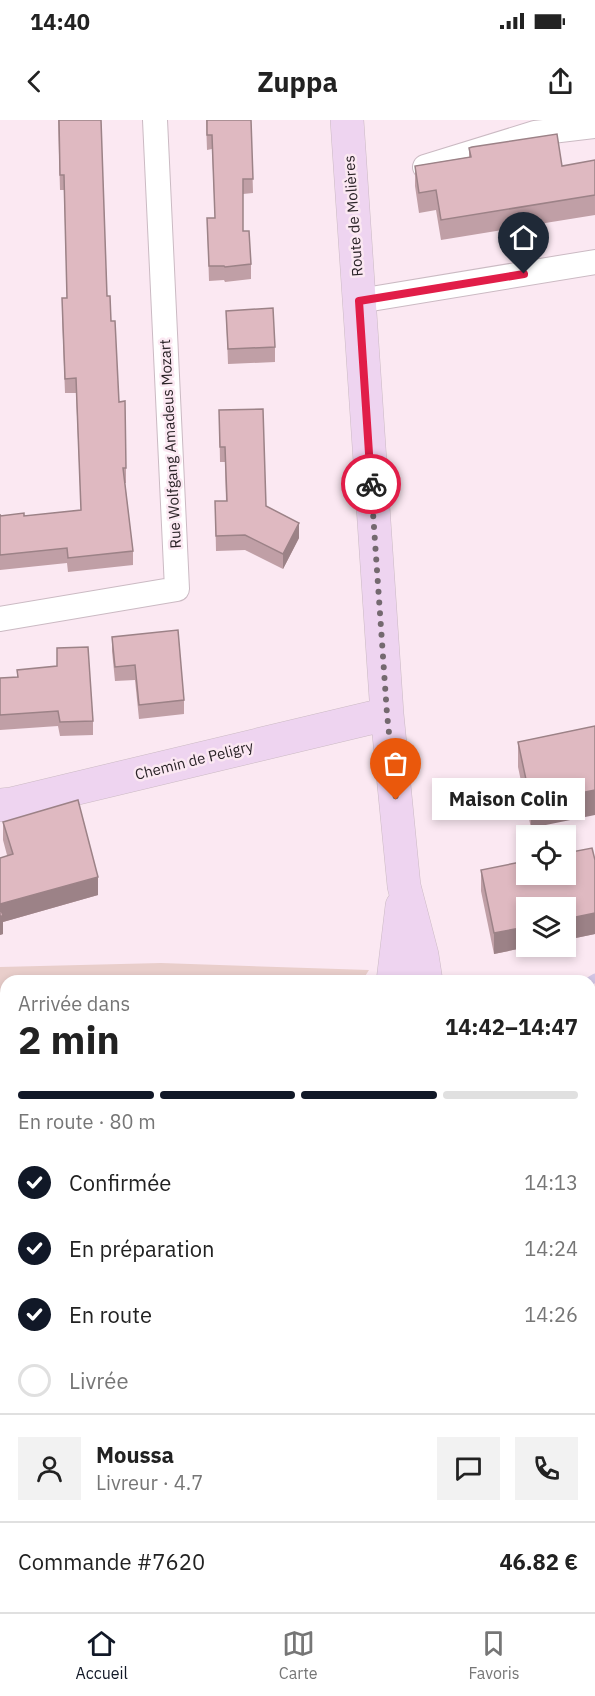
<!DOCTYPE html>
<html lang="fr">
<meta charset="utf-8">
<style>
:root{--surface:#fff;--page:#f2f2f2;--text:#222;--muted:#767676;--line:#e0e0e0;--accent:#111827}
body{margin:0;font-family:"IBM Plex Sans",sans-serif;background:var(--page);color:var(--text);height:100vh;display:flex;flex-direction:column;font-size:22px;white-space:nowrap}
*{box-sizing:border-box;margin:0}
p{font-size:20px;color:var(--muted)}
.icon{flex:none;width:33px;height:33px;fill:none;stroke:currentColor;stroke-width:2;stroke-linecap:round;stroke-linejoin:round}
.map{position:relative;flex:1;overflow:hidden}
.side{position:absolute;left:0px;top:855px;width:596px;height:638px;display:flex;flex-direction:column;background:var(--surface);border-radius:18px 18px 0 0;box-shadow:0 3px 9px #0003}
.side>*{flex:none}
.tools{position:absolute;left:516px;top:705px;display:grid;gap:12px}
.tools a{display:grid;place-items:center;width:60px;height:60px;border-radius:0px;background:var(--surface);box-shadow:0 3px 9px #0003;font-size:30px}
.pin{position:absolute;display:grid;place-items:center;width:51px;height:51px;color:#fff;margin:-62px -26px;border-radius:50% 50% 50% 0;rotate:-45deg;box-shadow:0 0 6px #0007}
.pin .icon{rotate:45deg}
.courier{position:absolute;display:grid;place-items:center;width:60px;height:60px;margin:-30px;border:4px solid #e11d48;border-radius:50%;background:#fff;color:#222;box-shadow:0 2px 8px #0007}
.bubble{position:absolute;height:42px;border-radius:0px;background:var(--surface);box-shadow:0 3px 9px #0003;font-size:20px;font-weight:700;line-height:42px;text-align:center}
.headline em{font-style:normal;font-weight:700}
.headline div{display:flex;flex-direction:column-reverse}
.headline{display:flex;align-items:center;justify-content:space-between;height:102px;padding:0 18px}
h1{font-size:39px;font-weight:700;line-height:45px}
.bar{display:grid;grid-template-columns:repeat(4,1fr);gap:9px 6px;align-content:center;height:72px;padding:0 18px}
.bar i{height:8px;border-radius:4px;background:var(--line)}
.bar .selected{background:var(--accent)}
.bar p{grid-column:span 4}
.line{display:flex;align-items:center;gap:15px;padding:0 18px;border-top:2px solid var(--line)}
.line div{flex:1}
.round{display:grid;place-items:center;flex:none;width:63px;height:63px;border-radius:0px;background:var(--page)}
ol{padding:0 18px;list-style:none}
li{display:flex;align-items:center;gap:18px;height:66px}
li p{margin-inline-start:auto}
li .icon{padding:6px;border-radius:50%;background:var(--accent);color:#fff;stroke-width:4}
li:last-child{color:var(--muted)}
li i{width:33px;height:33px;border:3px solid var(--line);border-radius:50%}
.status{display:flex;justify-content:space-between;align-items:center;height:42px;padding:0 30px;background:var(--surface);direction:ltr}
.status svg{height:16px;fill:currentColor}
header{display:flex;justify-content:space-between;align-items:center;height:78px;padding:0 18px;background:var(--surface);font-size:27px;font-weight:700}
.tabs{display:flex;justify-content:space-around;align-items:center;height:84px;border-top:2px solid var(--line);background:var(--surface);font-size:16px;color:var(--muted)}
.tabs a{display:grid;justify-items:center;gap:3px}
.tabs .selected{color:var(--accent)}
.map>svg:first-child{display:block}
.green{fill:#e9cecb}
.lines{fill:none;stroke-linecap:round;stroke-linejoin:round}
.stream{stroke:#d2c6e5;stroke-width:9}
.street-casing{stroke:#cbbac3;stroke-width:26}
.secondary-casing{stroke:#cbbac3;stroke-width:34}
.primary-casing{stroke:#d0cfd0;stroke-width:34}
.street{stroke:#fff;stroke-width:24}
.secondary{stroke:#eed4f0;stroke-width:33}
.primary{stroke:#dca9e1;stroke-width:33}
.wall{fill:#c09fa6}
.shaded-wall{fill:#9c8287}
.building{fill:#dfb9c1;stroke:#9c8287;stroke-width:1.5}
.done{stroke:#74696f;stroke-width:6;stroke-dasharray:0 10.8}
.route{stroke:#e11d48;stroke-width:8}
.labels{text-anchor:middle;dominant-baseline:central;stroke-width:5;stroke-linejoin:round;paint-order:stroke}
.street-label{font-size:15px;fill:#2b2428;stroke:#fbe8f2}
</style>
<div class="status"><b>14:40</b><svg viewBox="0 0 49 12"><path d="M0 12V9h3v3zM5 12V6h3v6zM10 12V3h3v9zM15 12V0h3v12zM26 1h20v11H26zM47 4h2v5h-2z"/></svg></div>
<header><svg class="icon" aria-label="back" viewBox="0 0 24 24"><path d="M15 5l-7 7 7 7"/></svg>Zuppa<svg class="icon" aria-label="share" viewBox="0 0 24 24"><path d="M12 15V3M7 8l5-5 5 5M5 13v7h14v-7"/></svg></header>
<div class="map">
<svg width="595" height="1492" viewBox="0 0 595 1492">
<rect width="100%" height="100%" fill="#fbe8f2"/>
<path class="green" d="M 161,843 L 369,850 L 362,861 L 6,861 L 6,1149 L 0,1151 L 0,847 Z"/>
<g class="lines">
<path class="stream" d="M 590,861 L 595,858
M 0,909 L 6,908"/>
<g class="street-casing">
<path id="street" d="M 425,47 L 535,13 L 595,6
M 359,181 L 595,142
M 0,499 L 177,469 L 155,0
M 590,1477 L 595,1477
M 431,1489 L 465,1486"/>
</g>
<g class="secondary-casing">
<path id="secondary" d="M 347,0 L 387,594 L 404,766 L 422,835 L 426,861
M 0,685 L 11,684 L 387,594
M 393,861 L 402,786
M 431,1486 L 431,1492"/>
</g>
<g class="primary-casing">
<path id="primary" d="M 590,992 L 595,992
M 590,1024 L 595,1022
M 0,1054 L 6,1053"/>
</g>
<use href="#street" class="street"/>
<use href="#secondary" class="secondary"/>
<use href="#primary" class="primary"/>
</g>
<path class="wall" d="M 58,0 L 101,0 L 107,176 L 111,201 L 126,348 L 126,363 L 125,363 L 133,431 L 133,445 L 68,452 L 67,443 L 0,450 L 0,394 L 0,396 L 24,396 L 81,390 L 76,273 L 65,273 L 62,193 L 62,178 L 67,178 L 64,70 L 60,70 Z
M 200,0 L 251,0 L 253,73 L 243,74 L 243,111 L 251,144 L 251,159 L 225,162 L 224,160 L 209,161 L 207,98 L 215,98 L 212,29 L 207,30 L 206,0 Z
M 469,28 L 562,46 L 595,40 L 595,95 L 441,120 L 436,90 L 419,93 L 415,66 L 415,46 L 469,37 Z
M 226,191 L 275,227 L 275,242 L 228,244 Z
M 219,290 L 266,386 L 299,418 L 283,449 L 245,430 L 216,431 L 215,381 L 226,381 L 225,342 L 220,342 Z
M 112,517 L 184,580 L 184,594 L 139,599 L 135,560 L 115,561 L 112,531 Z
M 17,550 L 93,601 L 93,615 L 60,616 L 58,606 L 0,610 L 0,558 L 17,557 Z
M 595,606 L 531,708 L 518,647 L 518,622 Z
M 3,702 L 98,775 L 3,802 L 3,814 L 0,815 L 7,735 L 3,720 Z
M 595,740 L 595,814 L 566,820 L 566,788 L 526,826 L 532,826 L 494,834 L 481,771 L 481,750 Z
M 590,1323 L 595,1323 L 595,1399 L 590,1399 Z
M 189,1486 L 273,1486 L 273,1492 L 189,1492 Z"/>
<path class="shaded-wall" d="M 299,403 L 299,418 L 283,449 L 283,434 Z
M 595,670 L 595,695 L 531,708 L 531,683 Z
M 98,757 L 98,775 L 3,802 L 3,814 L 0,815 L 0,784 Z
M 595,793 L 595,814 L 566,820 L 566,799 Z
M 526,807 L 526,826 L 532,826 L 494,834 L 494,813 Z"/>
<path class="building" d="M 59,0 L 101,0 L 107,176 L 110,176 L 111,201 L 115,201 L 119,282 L 125,281 L 126,348 L 123,348 L 133,431 L 68,438 L 67,428 L 0,435 L 0,394 L 0,396 L 24,393 L 24,396 L 81,390 L 76,258 L 65,259 L 62,178 L 67,178 L 64,55 L 60,55 Z
M 207,0 L 251,0 L 253,59 L 243,59 L 243,111 L 249,111 L 251,144 L 225,147 L 224,146 L 209,146 L 207,98 L 215,98 L 212,15 L 207,15 Z
M 557,14 L 562,46 L 595,40 L 595,75 L 441,100 L 436,70 L 419,73 L 415,46 L 471,37 L 469,28 L 472,27 Z
M 273,188 L 275,227 L 228,229 L 226,191 Z
M 263,289 L 266,386 L 299,403 L 283,434 L 245,415 L 216,416 L 215,381 L 227,381 L 225,327 L 220,327 L 219,290 Z
M 178,510 L 184,580 L 139,585 L 135,545 L 115,547 L 112,517 Z
M 88,527 L 93,601 L 60,602 L 58,591 L 0,595 L 0,558 L 18,557 L 17,550 L 57,546 L 57,528 Z
M 595,606 L 595,670 L 531,683 L 518,622 Z
M 78,680 L 98,757 L 0,784 L 0,738 L 13,734 L 3,702 Z
M 592,728 L 595,740 L 595,793 L 566,799 L 566,788 L 526,788 L 526,807 L 494,813 L 481,750 L 526,741 L 526,754 L 566,754 L 566,733 Z
M 0,787 L 3,796 L 0,796 Z
M 590,1323 L 595,1323 L 595,1380 L 590,1380 Z
M 190,1486 L 226,1486 L 190,1489 Z"/>
<g class="lines">
<path class="done" d="M 371,364 L 387,594 L 396,680"/>
<path class="route" d="M 371,364 L 359,181 L 524,154"/>
</g>
<g class="labels">
<g class="street-label">
<text transform="translate(353 96) rotate(-94)">Route de Molières</text>
<text transform="translate(170 324) rotate(-93)">Rue Wolfgang Amadeus Mozart</text>
<text transform="translate(194 640) rotate(-14)">Chemin de Peligry</text>
</g>
</g>
</svg>
<div class="tools">
<a><svg class="icon" aria-label="locate" viewBox="0 0 24 24"><circle cx="12" cy="12" r="6"/><path d="M12 2v4M12 18v4M2 12h4M18 12h4"/></svg></a>
<a><svg class="icon" aria-label="layers" viewBox="0 0 24 24"><path d="M12 4l9 5-9 5-9-5zM3 14l9 5 9-5"/></svg></a>
</div>
<div class="pin" style="left:396px;top:680px;background:#ea580c"><svg class="icon" aria-label="bag" viewBox="0 0 24 24"><path d="M5 8h14l-1 12H6zM9 8a3 3 0 0 1 6 0"/></svg></div>
<div class="pin" style="left:524px;top:154px;background:#1f2937"><svg class="icon" aria-label="home" viewBox="0 0 24 24"><path d="M3 11l9-7 9 7M6 9v11h12V9"/></svg></div>
<div class="courier" style="left:371px;top:364px"><svg class="icon" aria-label="bike" viewBox="0 0 24 24"><circle cx="6" cy="16" r="4"/><circle cx="18" cy="16" r="4"/><path d="M6 16l4-8h5l3 8M10 8l3 8H6M13 5h3"/></svg></div>
<div class="bubble" style="left:432px;top:658px;width:153px">Maison Colin</div>
<section class="side">
<div class="headline"><div><h1>2 min</h1><p>Arrivée dans</p></div><em>14:42–14:47</em></div>
<div class="bar"><i class="selected"></i><i class="selected"></i><i class="selected"></i><i></i><p>En route · 80 m</p></div>
<ol>
<li><svg class="icon" aria-label="check" viewBox="0 0 24 24"><path d="M5 12l5 5 9-10"/></svg>Confirmée<p>14:13</p></li>
<li><svg class="icon" aria-label="check" viewBox="0 0 24 24"><path d="M5 12l5 5 9-10"/></svg>En préparation<p>14:24</p></li>
<li><svg class="icon" aria-label="check" viewBox="0 0 24 24"><path d="M5 12l5 5 9-10"/></svg>En route<p>14:26</p></li>
<li><i></i>Livrée</li>
</ol>
<div class="line" style="height:108px"><a class="round"><svg class="icon" aria-label="person" viewBox="0 0 24 24"><circle cx="12" cy="8" r="4"/><path d="M4 21q1-7 8-7t8 7"/></svg></a><div><b>Moussa</b><p>Livreur · 4.7</p></div><a class="round"><svg class="icon" aria-label="chat" viewBox="0 0 24 24"><path d="M4 5h16v11H9l-5 4z"/></svg></a><a class="round"><svg class="icon" aria-label="phone" viewBox="0 0 24 24"><path d="M5 4h4l2 5-3 2q2 4 5 5l2-3 5 2v4C11 20 4 13 5 4z"/></svg></a></div>
<div class="line" style="height:78px"><div>Commande #7620</div><b>46.82 €</b></div>
</section>
</div>
<nav class="tabs">
<a class="selected"><svg class="icon" aria-label="home" viewBox="0 0 24 24"><path d="M3 11l9-7 9 7M6 9v11h12V9"/></svg>Accueil</a>
<a><svg class="icon" aria-label="map" viewBox="0 0 24 24"><path d="M3 6l6-2 6 2 6-2v14l-6 2-6-2-6 2zM9 4v14M15 6v14"/></svg>Carte</a>
<a><svg class="icon" aria-label="saved" viewBox="0 0 24 24"><path d="M7 4h10v16l-5-4-5 4z"/></svg>Favoris</a>
</nav>
